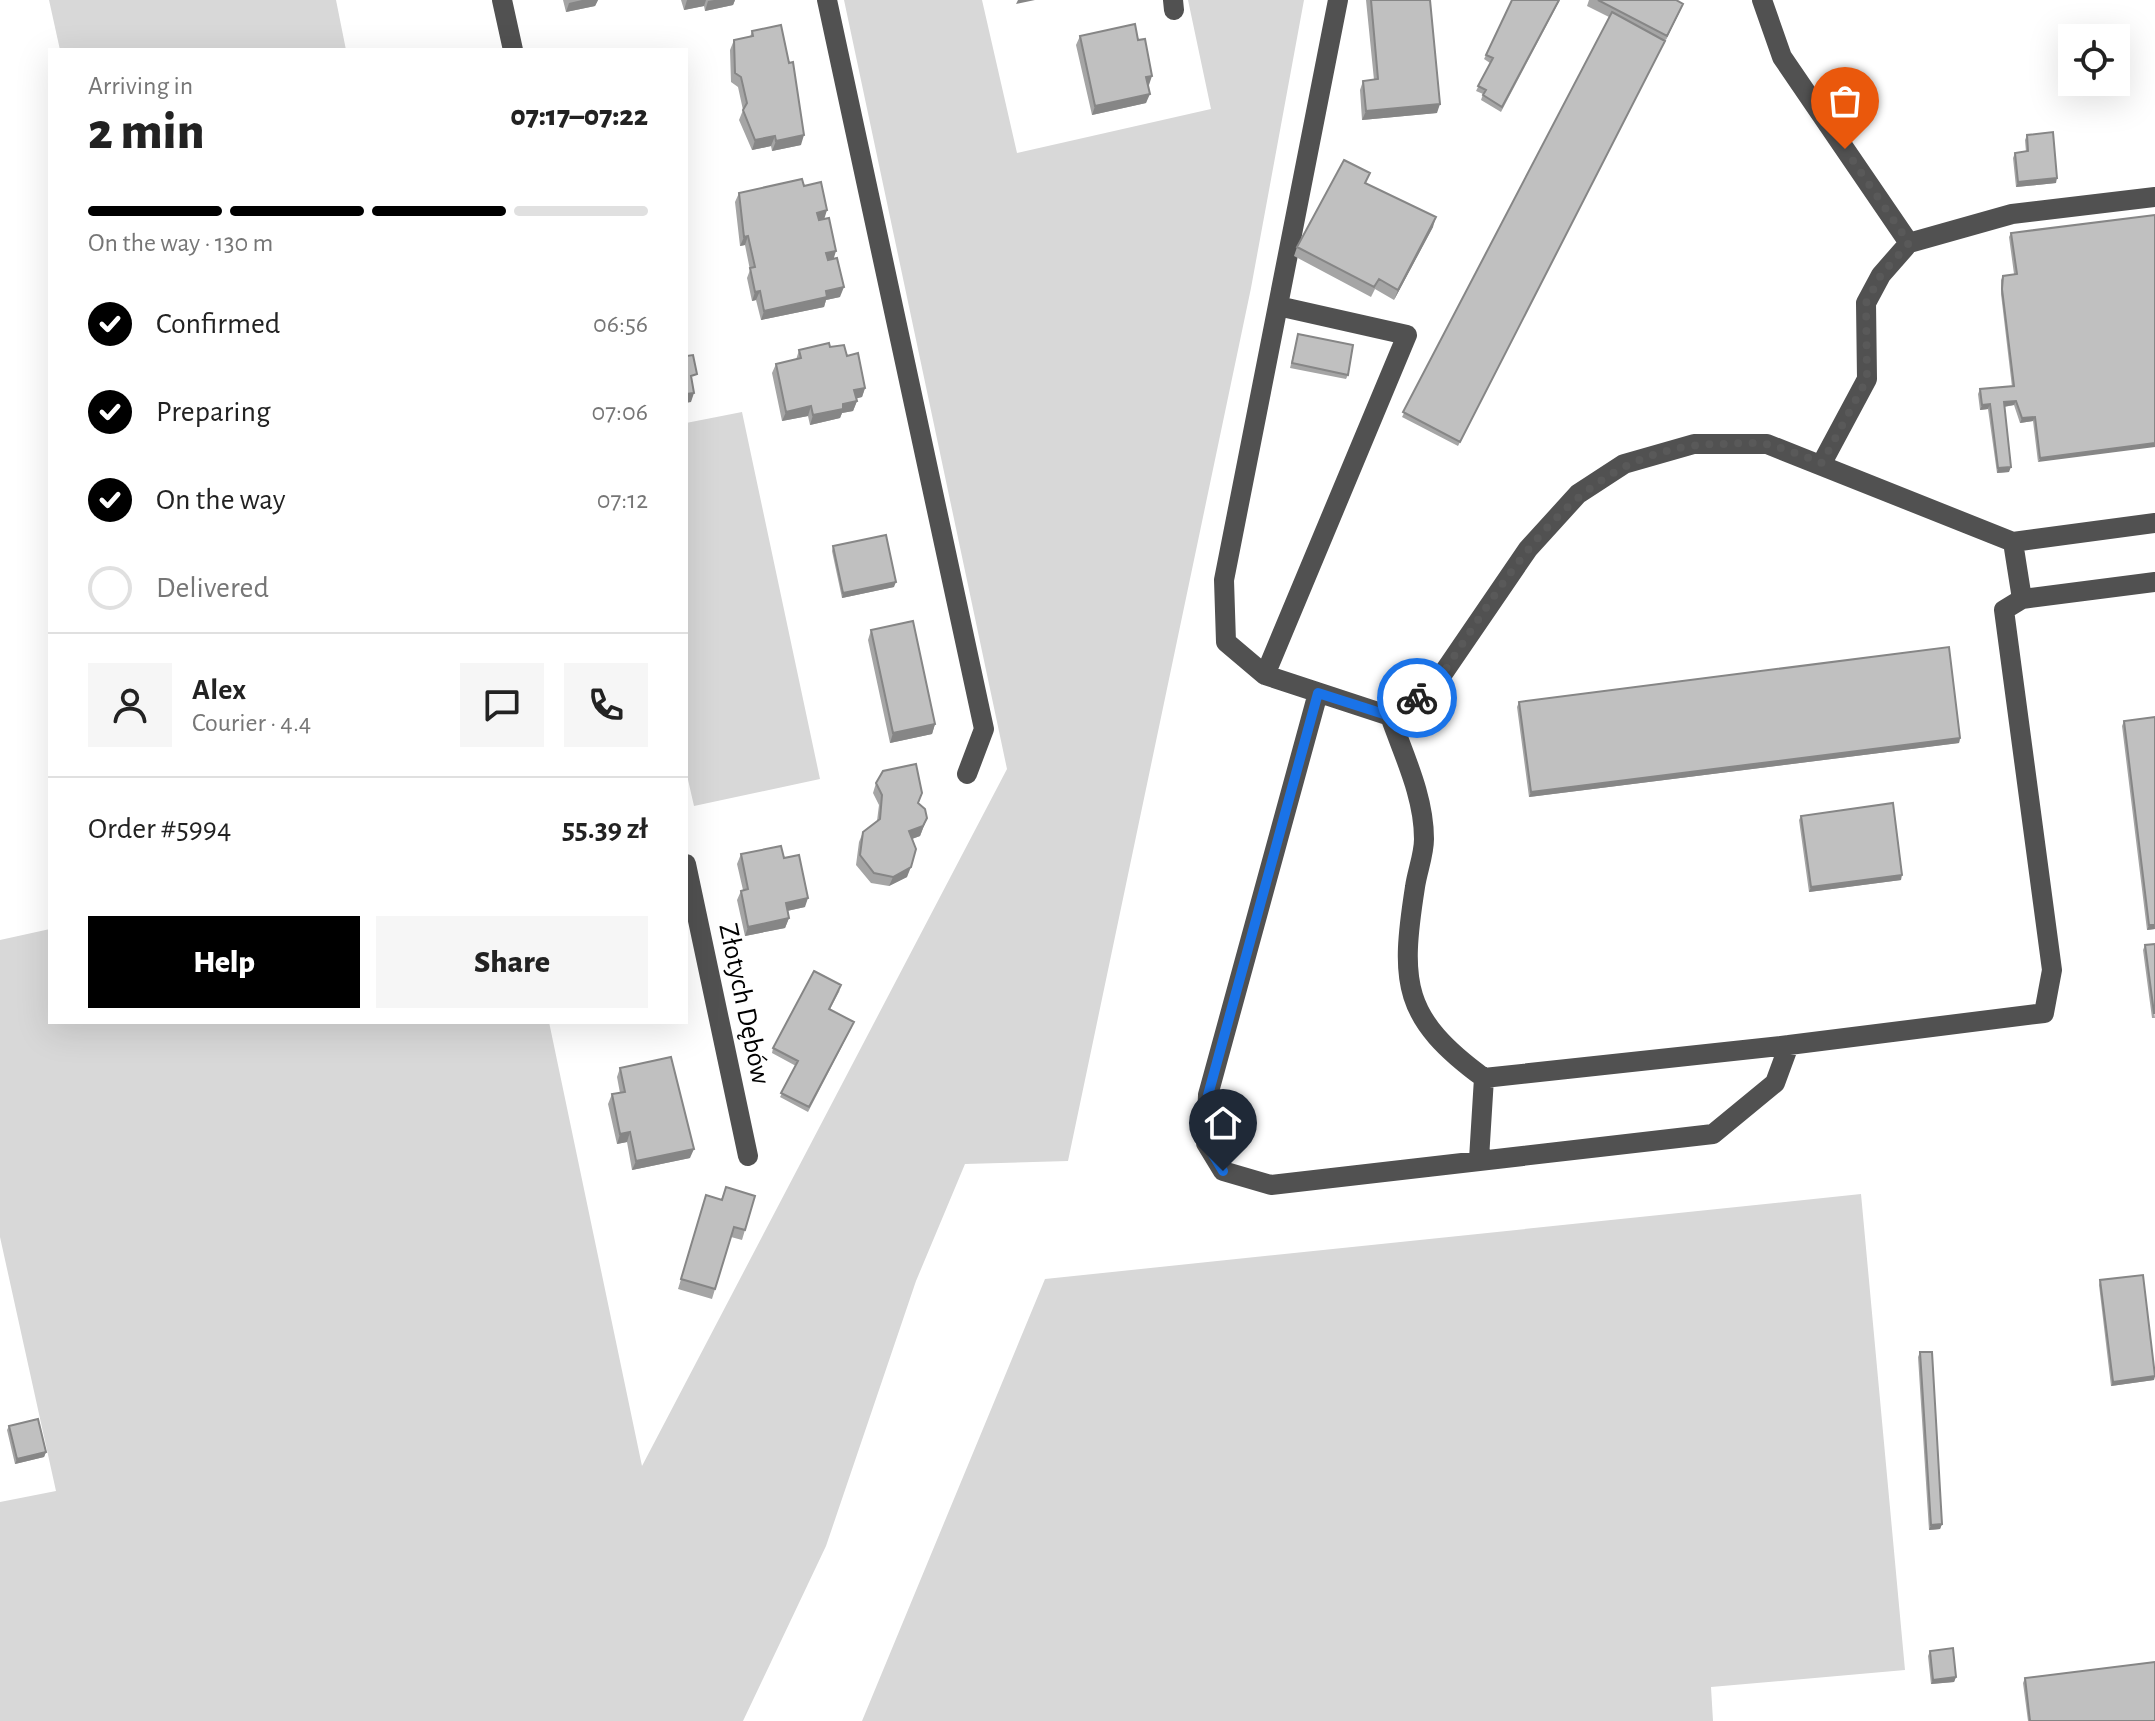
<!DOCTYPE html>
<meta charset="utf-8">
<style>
:root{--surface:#fff;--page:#f6f6f6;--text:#222;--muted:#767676;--line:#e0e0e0;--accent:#000}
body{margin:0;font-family:"Alegreya Sans",sans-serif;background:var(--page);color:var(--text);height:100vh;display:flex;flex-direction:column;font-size:30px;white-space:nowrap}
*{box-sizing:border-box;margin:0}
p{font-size:26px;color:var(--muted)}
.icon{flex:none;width:44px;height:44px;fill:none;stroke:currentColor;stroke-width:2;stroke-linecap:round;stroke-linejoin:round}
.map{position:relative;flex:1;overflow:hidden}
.sheet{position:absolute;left:48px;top:48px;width:640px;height:976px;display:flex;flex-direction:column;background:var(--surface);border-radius:0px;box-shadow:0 8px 32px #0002}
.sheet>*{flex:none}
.fabs{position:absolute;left:2058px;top:24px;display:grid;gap:16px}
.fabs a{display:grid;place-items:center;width:72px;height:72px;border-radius:0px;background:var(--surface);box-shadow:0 8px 32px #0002;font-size:40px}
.pin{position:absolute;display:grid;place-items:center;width:68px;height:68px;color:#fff;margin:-82px -34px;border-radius:50% 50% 50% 0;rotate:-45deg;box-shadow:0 0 8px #0007}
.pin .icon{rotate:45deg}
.courier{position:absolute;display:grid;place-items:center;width:80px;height:80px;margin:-40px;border:6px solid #1a73e8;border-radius:50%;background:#fff;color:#222;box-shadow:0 2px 10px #0007}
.overview em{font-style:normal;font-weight:800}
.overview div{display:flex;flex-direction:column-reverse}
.overview{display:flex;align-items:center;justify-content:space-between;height:136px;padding:0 40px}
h1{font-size:52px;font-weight:800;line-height:60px}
.bar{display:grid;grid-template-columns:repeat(4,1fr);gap:12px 8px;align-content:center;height:96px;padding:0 40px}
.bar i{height:10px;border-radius:6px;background:var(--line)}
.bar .current{background:var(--accent)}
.bar p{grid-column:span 4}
.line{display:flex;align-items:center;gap:20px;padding:0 40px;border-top:2px solid var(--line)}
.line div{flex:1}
.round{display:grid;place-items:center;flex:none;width:84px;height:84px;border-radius:0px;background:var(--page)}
ol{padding:0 40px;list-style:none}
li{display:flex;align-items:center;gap:24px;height:88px}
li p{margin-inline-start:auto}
li .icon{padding:8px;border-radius:50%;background:var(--accent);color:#fff;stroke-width:4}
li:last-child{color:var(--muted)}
li i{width:44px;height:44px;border:4px solid var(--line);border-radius:50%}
.button{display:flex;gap:16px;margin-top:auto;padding:16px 40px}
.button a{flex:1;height:92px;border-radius:0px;background:var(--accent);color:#fff;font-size:32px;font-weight:800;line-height:92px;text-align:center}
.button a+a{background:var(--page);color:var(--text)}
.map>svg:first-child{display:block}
.green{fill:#d8d8d8}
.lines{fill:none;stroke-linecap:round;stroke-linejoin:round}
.minor{stroke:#515151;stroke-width:20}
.wall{fill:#a5a5a5}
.shaded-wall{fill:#868686}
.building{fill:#c0c0c0;stroke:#868686;stroke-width:2}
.done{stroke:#595959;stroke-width:8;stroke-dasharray:0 14.4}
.route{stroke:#1a73e8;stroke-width:10}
.labels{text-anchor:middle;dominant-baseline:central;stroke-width:6;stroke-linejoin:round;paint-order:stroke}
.street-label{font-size:28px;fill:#000;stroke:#fff}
</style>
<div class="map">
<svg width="2155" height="1721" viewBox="0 0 2155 1721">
<rect width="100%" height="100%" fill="#fff"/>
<path class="green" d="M 49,0 L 336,0 L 346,50 L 60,50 Z
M 844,0 L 982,0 L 1017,153 L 1211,109 L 1188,0 L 1304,0 L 1251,288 L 1068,1161 L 965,1164 L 916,1281 L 826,1546 L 743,1721 L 0,1721 L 0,1502 L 56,1491 L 0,1237 L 0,940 L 50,929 L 50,1022 L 549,1022 L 642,1466 L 1007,769 Z
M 742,412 L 820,779 L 694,806 L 686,771 L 686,423 Z
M 1861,1194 L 1905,1670 L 1711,1687 L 1713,1721 L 862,1721 L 1045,1279 Z"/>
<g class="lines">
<path class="minor" d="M 502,0 L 513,50
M 827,0 L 984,729 L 967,774
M 1173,0 L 1174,10
M 1762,0 L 1782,57 L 1909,243 L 1881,275 L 1866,303 L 1867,379 L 1822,463
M 1909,243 L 2012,214 L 2155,197
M 1278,306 L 1407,335 L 1265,675 L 1390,716
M 2013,542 L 2155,523
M 1265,675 L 1226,642 L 1224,580 L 1338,0
M 1318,693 L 1208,1095 L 1206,1143 L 1223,1171 L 1271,1185 L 1713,1134 L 1775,1083 L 1789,1045 L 2044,1013 L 2052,970 L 2004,610 L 2022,599
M 1390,716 L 1433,688 L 1528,549 L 1578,494 L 1624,464 L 1694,444 L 1767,444 L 2013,542 L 2022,599 L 2155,582
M 1390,716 C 1404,756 1424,796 1424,839 C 1424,855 1417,872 1415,887 C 1400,983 1402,1018 1484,1078 L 1789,1045
M 686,864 L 748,1156
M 1479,1159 L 1484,1078"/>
</g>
<path class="wall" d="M 563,0 L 598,0 L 595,6 L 566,12 Z
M 681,0 L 735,0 L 733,5 L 705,11 L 704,6 L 684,10 Z
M 1366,0 L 1430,0 L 1437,113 L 1362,120 L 1360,90 L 1363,81 L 1374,80 Z
M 1560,0 L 1501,112 L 1481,100 L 1483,94 L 1476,91 L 1490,63 L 1484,59 L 1486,55 Z
M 1589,0 L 1676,0 L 1683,4 L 1679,13 L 1458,446 L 1402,417 L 1609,17 L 1587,6 Z
M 752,31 L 801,145 L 772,151 L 771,146 L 752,150 L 739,120 L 743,110 L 738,87 L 731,82 L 730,50 L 734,40 L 750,37 Z
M 1080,36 L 1149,85 L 1146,103 L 1092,115 L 1076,45 Z
M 2027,135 L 2056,183 L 2016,187 L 2013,158 L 2015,153 L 2026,152 L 2025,140 Z
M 1366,184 L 1433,227 L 1394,300 L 1375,289 L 1371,297 L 1294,256 L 1297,247 Z
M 804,186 L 824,218 L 840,297 L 826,300 L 824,307 L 761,320 L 756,300 L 752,301 L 747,278 L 750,270 L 745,245 L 740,246 L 735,202 L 739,193 Z
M 2155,215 L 2038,462 L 2033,421 L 2020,423 L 2014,405 L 2004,407 L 2009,472 L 1997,473 L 1988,409 L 1980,410 L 1978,394 L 1980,389 L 2012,387 L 2001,294 L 2001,280 L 2003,276 L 2014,274 L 2009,237 L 2011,233 Z
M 1298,334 L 1348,375 L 1346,379 L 1290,368 Z
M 830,347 L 847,356 L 865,388 L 862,397 L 856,398 L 857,401 L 853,411 L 842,413 L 840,418 L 810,425 L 808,416 L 782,421 L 772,373 L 776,364 L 796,360 L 799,350 Z
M 833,546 L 894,587 L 842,598 L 832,551 Z
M 871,630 L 935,724 L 932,734 L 890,743 L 868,640 Z
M 1519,702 L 1960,738 L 1959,743 L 1529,797 L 1517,707 Z
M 2155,717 L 2155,929 L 2147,930 L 2122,726 L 2124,721 Z
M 876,783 L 918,803 L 927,818 L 920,836 L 912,839 L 907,877 L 889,886 L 871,883 L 856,865 L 859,842 L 863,832 L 877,821 L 879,805 L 873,793 Z
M 1801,816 L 1901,880 L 1809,892 L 1799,820 Z
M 741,854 L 784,858 L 805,907 L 787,911 L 789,918 L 785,928 L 745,936 L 737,900 L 741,891 L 743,890 L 737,864 Z
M 2145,945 L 2155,1018 L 2152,1018 L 2143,950 Z
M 840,990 L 830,1009 L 852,1027 L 808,1112 L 780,1097 L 796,1066 L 772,1053 L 773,1048 Z
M 620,1068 L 690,1158 L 632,1170 L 627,1142 L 617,1144 L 608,1104 L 612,1094 L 620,1093 L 617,1077 Z
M 726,1187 L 745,1230 L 742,1240 L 731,1237 L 712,1299 L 678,1289 L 703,1205 L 721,1200 Z
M 2100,1280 L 2155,1371 L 2154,1380 L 2111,1386 L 2099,1285 Z
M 1920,1352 L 1942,1524 L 1940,1529 L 1929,1530 L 1918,1357 Z
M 9,1426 L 46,1452 L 44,1457 L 15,1464 L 7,1430 Z
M 1930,1651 L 1956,1677 L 1954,1682 L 1931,1684 L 1928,1656 Z
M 2025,1678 L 2155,1721 L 2028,1721 L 2023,1683 Z"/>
<path class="shaded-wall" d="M 582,0 L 598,0 L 595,6 L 566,12 L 569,3 Z
M 687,0 L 706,0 L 704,6 L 684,10 Z
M 714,0 L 735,0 L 733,5 L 705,11 L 708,1 Z
M 1018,0 L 1035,0 L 1016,4 Z
M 1683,4 L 1679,13 L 1663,46 L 1667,36 Z
M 1152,76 L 1149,85 L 1143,87 L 1146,77 Z
M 1150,94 L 1146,103 L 1092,115 L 1095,106 Z
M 1440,104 L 1437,113 L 1362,120 L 1366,111 Z
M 804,135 L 801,145 L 772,151 L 776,141 Z
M 775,136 L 771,146 L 752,150 L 755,140 Z
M 2057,178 L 2056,183 L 2016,187 L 2018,182 Z
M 827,210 L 824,220 L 814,222 L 817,213 Z
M 1436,217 L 1433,227 L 1394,300 L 1398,290 Z
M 748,236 L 745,245 L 740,246 L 744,237 Z
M 836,251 L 833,261 L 823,263 L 826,253 Z
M 844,287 L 840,297 L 826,300 L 824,307 L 761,320 L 764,311 L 826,291 Z
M 760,291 L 756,300 L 752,301 L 755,292 Z
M 865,388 L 862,397 L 851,400 L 854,390 Z
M 694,393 L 691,402 L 686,403 L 686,394 Z
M 857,401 L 853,411 L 842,413 L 840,418 L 810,425 L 813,415 L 843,404 Z
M 2016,401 L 2014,405 L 2002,407 L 2004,402 Z
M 1990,404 L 1988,409 L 1980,410 L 1982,405 Z
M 811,406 L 808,416 L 782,421 L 786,412 Z
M 2035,417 L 2033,421 L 2020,423 L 2022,418 Z
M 2155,443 L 2155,447 L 2038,462 L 2040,458 Z
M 2011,467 L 2009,472 L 1997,473 L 1998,468 Z
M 896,582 L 894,587 L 842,598 L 843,593 Z
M 935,724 L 932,734 L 890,743 L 893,733 Z
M 1960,738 L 1959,743 L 1529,797 L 1531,792 Z
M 927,818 L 920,836 L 906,841 L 909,831 Z
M 911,867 L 907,877 L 889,886 L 893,877 Z
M 1902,875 L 1901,880 L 1809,892 L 1811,887 Z
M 808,898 L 805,907 L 782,912 L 786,903 Z
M 789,918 L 785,928 L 745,936 L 748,927 Z
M 2149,925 L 2155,925 L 2155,929 L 2147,930 Z
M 630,1132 L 627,1142 L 617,1144 L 620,1134 Z
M 694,1149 L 690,1158 L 632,1170 L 636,1161 Z
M 2155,1376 L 2154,1380 L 2111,1386 L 2113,1382 Z
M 46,1452 L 44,1457 L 15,1464 L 17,1459 Z
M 1942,1524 L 1940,1529 L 1929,1530 L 1931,1525 Z
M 1956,1677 L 1954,1682 L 1931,1684 L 1933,1680 Z"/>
<path class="building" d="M 1371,0 L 1430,0 L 1440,104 L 1366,111 L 1363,81 L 1378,79 Z
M 1512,0 L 1559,0 L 1502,107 L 1483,95 L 1486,90 L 1478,86 L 1493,58 L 1486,55 Z
M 1598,0 L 1676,0 L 1683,4 L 1667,36 Z
M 1612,12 L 1665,41 L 1460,442 L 1403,412 Z
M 1135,24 L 1138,40 L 1145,39 L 1152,76 L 1146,77 L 1150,94 L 1095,106 L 1080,36 Z
M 781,25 L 789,63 L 793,62 L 804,135 L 776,141 L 775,136 L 755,140 L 743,110 L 747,103 L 741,77 L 735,73 L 734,40 L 753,36 L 752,31 Z
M 2053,132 L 2057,178 L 2018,182 L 2015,153 L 2028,151 L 2027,135 Z
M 1344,160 L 1370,173 L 1365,183 L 1436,217 L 1398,290 L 1379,279 L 1374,287 L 1297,247 Z
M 802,179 L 804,186 L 821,182 L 827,210 L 817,213 L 819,220 L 829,218 L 836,251 L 826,253 L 828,260 L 837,258 L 844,287 L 826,291 L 827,297 L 764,311 L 760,291 L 755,292 L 750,268 L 755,267 L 748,236 L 744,237 L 739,193 Z
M 2155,215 L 2155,443 L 2040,458 L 2035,417 L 2022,418 L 2016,401 L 2004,402 L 2011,467 L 1998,468 L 1990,404 L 1982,405 L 1980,389 L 2014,386 L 2002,289 L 2003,276 L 2017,274 L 2011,233 Z
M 1298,334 L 1353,345 L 1348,375 L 1292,363 Z
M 829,343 L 830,347 L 844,345 L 847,356 L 858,353 L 865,388 L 854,390 L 857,401 L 843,404 L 843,409 L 813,415 L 811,406 L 786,412 L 776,364 L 801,358 L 799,350 Z
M 693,355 L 697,374 L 691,376 L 694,393 L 686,394 L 686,356 Z
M 886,535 L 896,582 L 843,593 L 833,546 Z
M 913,621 L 935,724 L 893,733 L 871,630 Z
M 1949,647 L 1960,738 L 1531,792 L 1519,702 Z
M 2155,717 L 2155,925 L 2149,925 L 2124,721 Z
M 916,764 L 922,793 L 918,803 L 925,809 L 927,818 L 923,826 L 909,831 L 916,849 L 911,867 L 893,877 L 874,873 L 860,855 L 863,832 L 880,819 L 882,795 L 876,783 L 883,771 Z
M 1893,803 L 1902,875 L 1811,887 L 1801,816 Z
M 781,846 L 784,858 L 799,855 L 808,898 L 786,903 L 789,918 L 748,927 L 741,891 L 748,889 L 741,854 Z
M 2155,944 L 2155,1013 L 2154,1013 L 2145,945 Z
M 814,971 L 841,985 L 829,1009 L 854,1022 L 809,1107 L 781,1093 L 798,1061 L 773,1048 Z
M 671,1057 L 694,1149 L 636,1161 L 630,1132 L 620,1134 L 612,1094 L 625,1092 L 620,1068 Z
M 726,1187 L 755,1196 L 745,1230 L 734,1227 L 715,1289 L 681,1279 L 706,1195 L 722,1200 Z
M 2143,1275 L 2155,1376 L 2113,1382 L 2100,1280 Z
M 1920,1352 L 1932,1352 L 1942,1524 L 1931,1525 Z
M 38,1419 L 46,1452 L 17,1459 L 9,1426 Z
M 1953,1648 L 1956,1677 L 1933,1680 L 1930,1651 Z
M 2155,1662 L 2155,1721 L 2030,1721 L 2025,1678 Z"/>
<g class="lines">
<path class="done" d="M 1417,698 L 1433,688 C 1507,580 1572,445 1721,444 C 1736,444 1755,441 1770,445 C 1787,449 1805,457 1822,463 L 1867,379 L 1866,303 L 1881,275 L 1909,243 L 1845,149"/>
<path class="route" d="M 1223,1171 L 1206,1143 L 1208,1095 L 1318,693 L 1390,716 L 1417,698"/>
</g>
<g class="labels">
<g class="street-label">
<text transform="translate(744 1004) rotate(78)">Złotych Dębów</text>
</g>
</g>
</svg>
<div class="fabs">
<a><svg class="icon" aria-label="locate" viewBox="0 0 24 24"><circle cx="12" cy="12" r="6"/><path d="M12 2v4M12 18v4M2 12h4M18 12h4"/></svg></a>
</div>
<div class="pin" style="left:1845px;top:149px;background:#ea580c"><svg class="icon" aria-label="bag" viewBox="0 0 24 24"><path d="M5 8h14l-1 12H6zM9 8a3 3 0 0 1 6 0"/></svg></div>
<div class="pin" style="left:1223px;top:1171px;background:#1f2937"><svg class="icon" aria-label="home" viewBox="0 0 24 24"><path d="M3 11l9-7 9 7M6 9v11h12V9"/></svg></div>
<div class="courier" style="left:1417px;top:698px"><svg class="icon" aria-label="bike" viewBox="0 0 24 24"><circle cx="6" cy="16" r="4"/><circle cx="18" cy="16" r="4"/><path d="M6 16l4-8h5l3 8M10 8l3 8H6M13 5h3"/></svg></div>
<section class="sheet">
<div class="overview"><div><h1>2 min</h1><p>Arriving in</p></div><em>07:17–07:22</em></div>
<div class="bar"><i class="current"></i><i class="current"></i><i class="current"></i><i></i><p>On the way · 130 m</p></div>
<ol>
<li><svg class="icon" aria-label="check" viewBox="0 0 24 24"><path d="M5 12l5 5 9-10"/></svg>Confirmed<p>06:56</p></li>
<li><svg class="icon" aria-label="check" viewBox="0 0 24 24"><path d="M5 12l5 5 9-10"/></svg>Preparing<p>07:06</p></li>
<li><svg class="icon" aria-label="check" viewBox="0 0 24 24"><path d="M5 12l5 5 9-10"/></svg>On the way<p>07:12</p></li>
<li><i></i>Delivered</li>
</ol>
<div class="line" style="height:144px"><a class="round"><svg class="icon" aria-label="person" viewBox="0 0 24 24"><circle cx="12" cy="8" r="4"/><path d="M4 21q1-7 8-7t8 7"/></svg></a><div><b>Alex</b><p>Courier · 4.4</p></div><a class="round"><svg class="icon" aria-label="chat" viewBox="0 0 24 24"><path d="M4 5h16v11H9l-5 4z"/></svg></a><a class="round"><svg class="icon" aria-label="phone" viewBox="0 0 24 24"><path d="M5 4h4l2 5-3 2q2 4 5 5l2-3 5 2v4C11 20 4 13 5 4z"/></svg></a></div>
<div class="line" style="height:104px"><div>Order #5994</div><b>55.39 zł</b></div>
<div class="button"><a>Help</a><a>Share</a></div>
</section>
</div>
